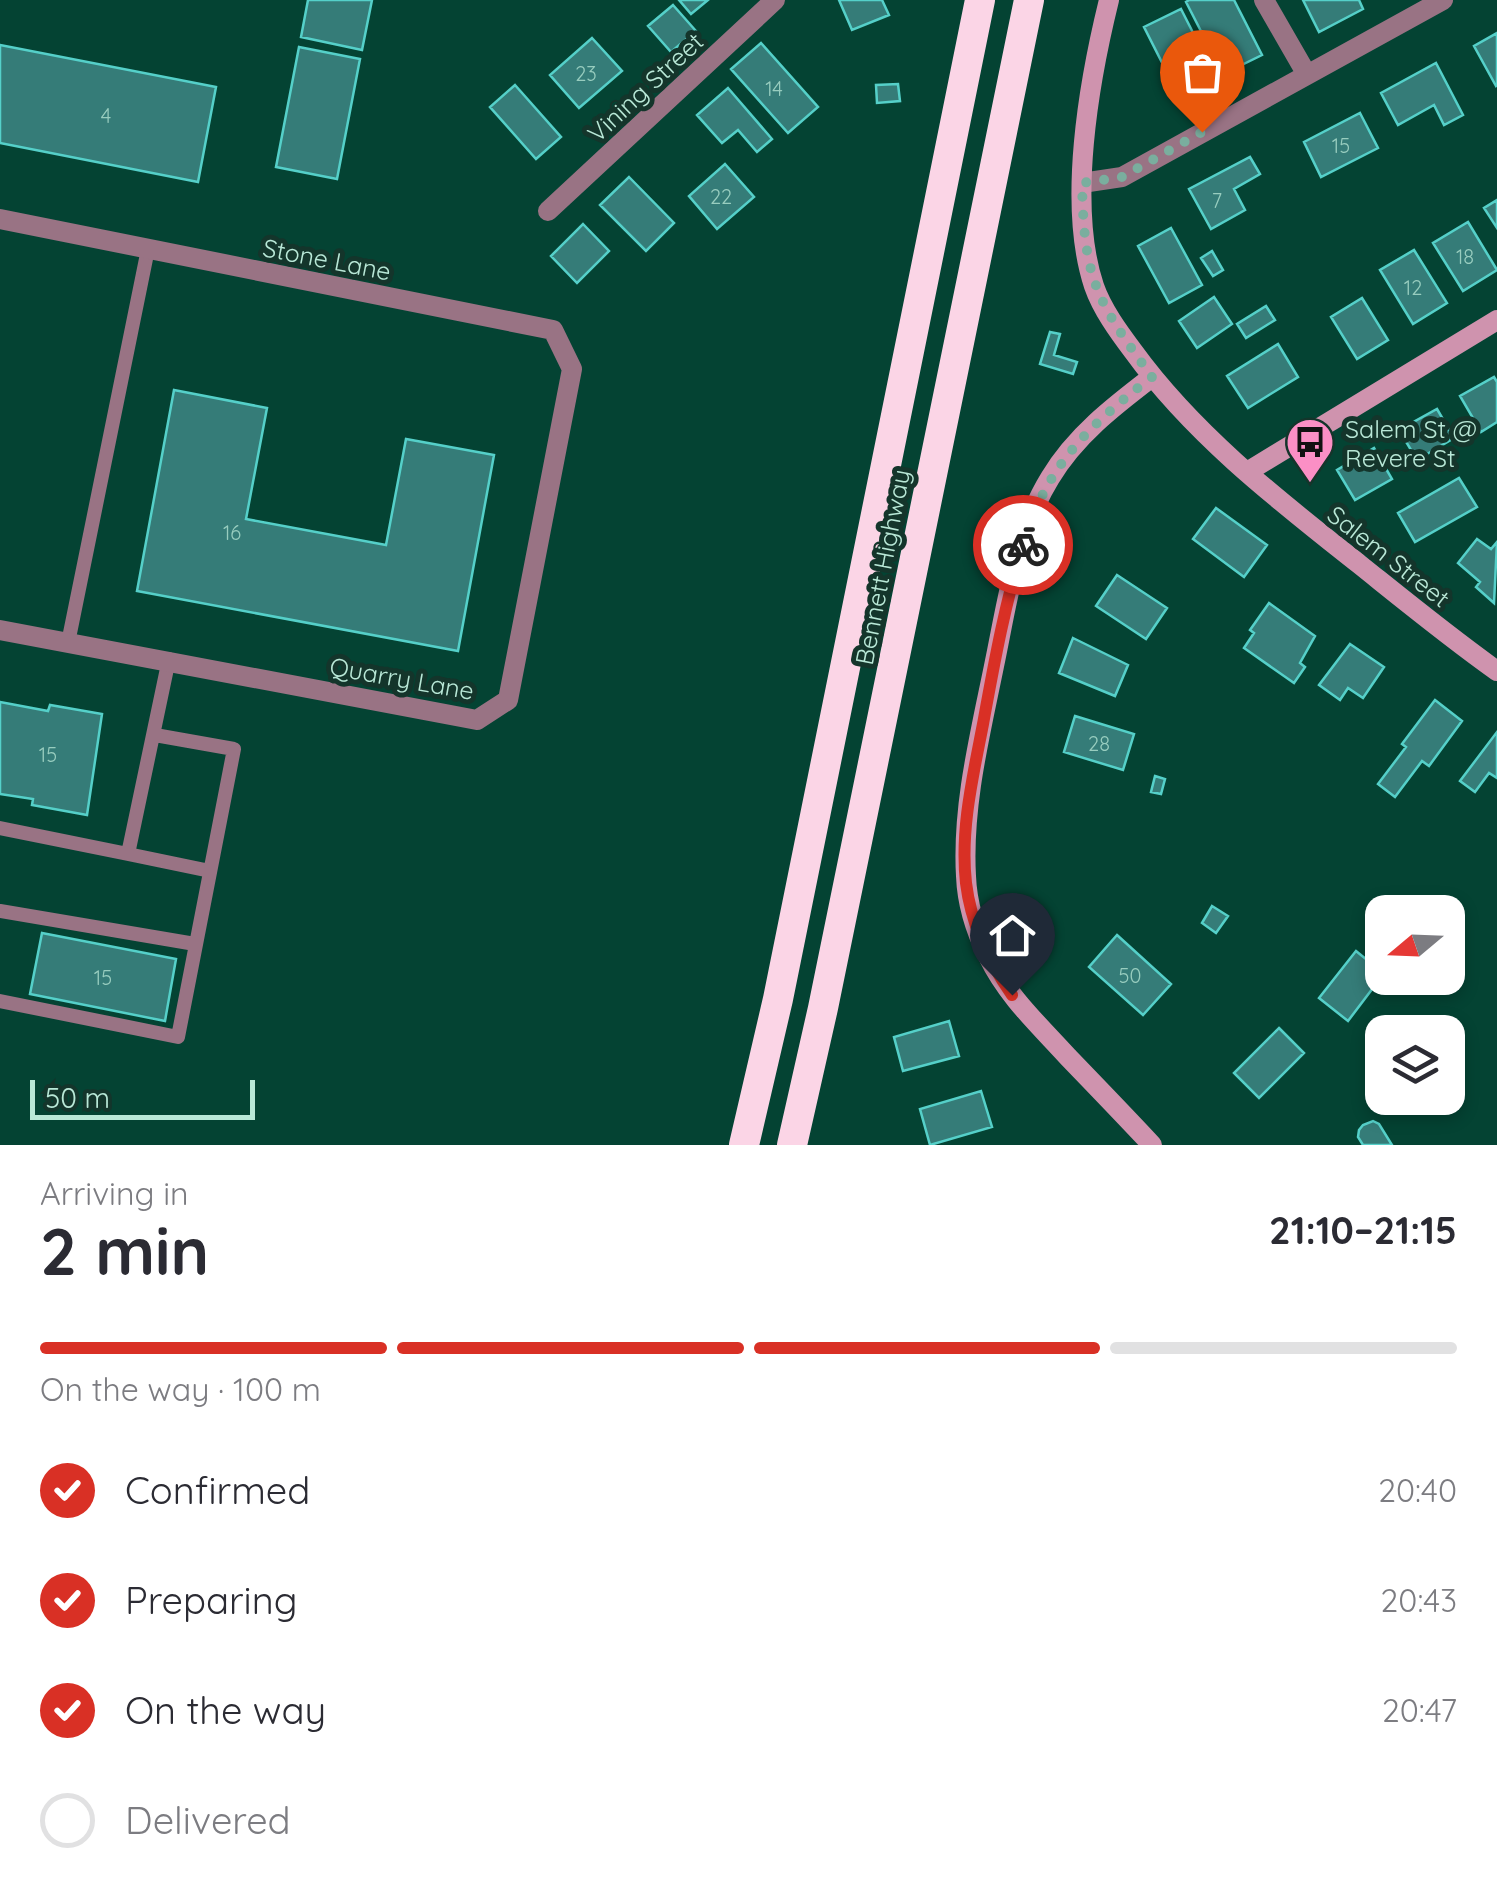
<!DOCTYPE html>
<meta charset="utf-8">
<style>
:root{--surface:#fff;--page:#f7f7f7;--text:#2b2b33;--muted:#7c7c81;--line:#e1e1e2;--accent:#d93025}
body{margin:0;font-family:Quicksand,sans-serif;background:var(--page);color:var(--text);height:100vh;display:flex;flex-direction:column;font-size:38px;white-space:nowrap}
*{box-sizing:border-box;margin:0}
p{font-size:32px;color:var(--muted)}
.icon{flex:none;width:55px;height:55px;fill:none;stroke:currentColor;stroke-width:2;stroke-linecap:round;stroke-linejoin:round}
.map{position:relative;height:1145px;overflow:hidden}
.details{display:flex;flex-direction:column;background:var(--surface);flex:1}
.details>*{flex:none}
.needle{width:65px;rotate:251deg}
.controls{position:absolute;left:1365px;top:895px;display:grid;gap:20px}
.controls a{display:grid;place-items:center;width:100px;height:100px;border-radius:20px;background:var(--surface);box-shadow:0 5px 15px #0003;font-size:50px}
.scale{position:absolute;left:30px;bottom:25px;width:225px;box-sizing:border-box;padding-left:10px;border:5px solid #b9e8d7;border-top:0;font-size:28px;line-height:35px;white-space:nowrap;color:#b9e8d7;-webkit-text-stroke:8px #14352b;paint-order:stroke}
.pin{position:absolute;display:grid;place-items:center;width:85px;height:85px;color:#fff;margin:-102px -42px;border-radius:50% 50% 50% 0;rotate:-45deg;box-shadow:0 0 10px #0007}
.pin .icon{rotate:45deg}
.courier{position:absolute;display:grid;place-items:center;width:100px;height:100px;margin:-50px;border:8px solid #d93025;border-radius:50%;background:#fff;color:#222;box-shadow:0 2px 12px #0007}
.headline em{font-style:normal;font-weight:800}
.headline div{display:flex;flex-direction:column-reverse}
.headline{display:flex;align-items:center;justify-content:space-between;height:170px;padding:0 40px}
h1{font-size:65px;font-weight:800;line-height:75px}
.bar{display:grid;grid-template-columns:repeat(4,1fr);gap:15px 10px;align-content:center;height:120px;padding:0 40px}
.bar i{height:12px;border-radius:8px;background:var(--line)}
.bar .on{background:var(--accent)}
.bar p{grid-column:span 4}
ol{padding:0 40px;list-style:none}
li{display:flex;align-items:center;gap:30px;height:110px}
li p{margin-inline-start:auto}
li .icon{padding:10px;border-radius:50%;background:var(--accent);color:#fff;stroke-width:4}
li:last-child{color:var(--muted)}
li i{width:55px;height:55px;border:5px solid var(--line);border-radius:50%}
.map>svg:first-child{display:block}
.building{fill:#357c78;stroke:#55d0c9;stroke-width:2.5}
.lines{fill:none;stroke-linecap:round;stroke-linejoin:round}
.lane{stroke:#997384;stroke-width:14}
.street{stroke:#997384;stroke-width:20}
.secondary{stroke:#cf93ae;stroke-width:20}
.highway{stroke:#fbd5e6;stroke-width:30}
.done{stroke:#7aae9e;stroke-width:10;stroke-dasharray:0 18}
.route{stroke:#d93025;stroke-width:12}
.labels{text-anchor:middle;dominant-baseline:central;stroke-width:10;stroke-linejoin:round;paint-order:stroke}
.number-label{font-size:20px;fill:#98cdbf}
.street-label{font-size:25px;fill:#b9e8d7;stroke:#14352b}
.poi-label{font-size:25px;fill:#b9e8d7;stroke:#14352b;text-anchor:start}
</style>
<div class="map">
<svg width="1497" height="1145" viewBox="0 0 1497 1145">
<rect width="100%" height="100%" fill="#044333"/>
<path class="building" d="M 308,0 L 372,0 L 362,50 L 301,37 Z
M 679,0 L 708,0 L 691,14 Z
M 839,0 L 882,0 L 889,15 L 852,30 Z
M 1189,0 L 1234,0 L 1262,55 L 1223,74 L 1186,2 Z
M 1303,0 L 1359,0 L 1363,9 L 1319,32 Z
M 673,5 L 696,31 L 671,52 L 648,26 Z
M 1181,9 L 1218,82 L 1181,100 L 1144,27 Z
M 1497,33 L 1497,85 L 1496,86 L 1474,46 Z
M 592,38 L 622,71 L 579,108 L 550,75 Z
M 761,43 L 818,107 L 788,133 L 731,69 Z
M 0,45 L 216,87 L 198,182 L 0,143 Z
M 299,47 L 360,59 L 337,179 L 276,167 Z
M 1436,63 L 1463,115 L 1444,125 L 1434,105 L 1398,125 L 1381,93 Z
M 898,84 L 900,101 L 877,103 L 876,85 Z
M 515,85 L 561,137 L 536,159 L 490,107 Z
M 728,88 L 772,139 L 757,152 L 738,130 L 722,143 L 697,115 Z
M 1360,113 L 1378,148 L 1321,177 L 1304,142 Z
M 1250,157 L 1260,174 L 1234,189 L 1245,210 L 1211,229 L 1189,189 Z
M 725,164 L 754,197 L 717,229 L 689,196 Z
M 629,177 L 674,223 L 646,251 L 600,205 Z
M 1497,200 L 1497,228 L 1484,208 Z
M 1468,222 L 1497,270 L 1463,291 L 1433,243 Z
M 583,224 L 609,251 L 577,283 L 551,256 Z
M 1171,228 L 1202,285 L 1169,303 L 1138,246 Z
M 1414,250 L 1447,303 L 1413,324 L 1380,270 Z
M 1212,251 L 1223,270 L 1213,276 L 1201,258 Z
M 1214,297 L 1232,324 L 1197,348 L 1179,321 Z
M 1362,298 L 1388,340 L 1357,359 L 1331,317 Z
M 1266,306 L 1275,320 L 1246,338 L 1237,324 Z
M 1050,332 L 1060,334 L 1054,355 L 1077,362 L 1073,374 L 1040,364 Z
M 1278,344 L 1298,377 L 1248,408 L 1227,376 Z
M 1494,377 L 1497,382 L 1497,422 L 1481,432 L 1460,396 Z
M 174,390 L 267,408 L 246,519 L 386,545 L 406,439 L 494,455 L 458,651 L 137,591 Z
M 1437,409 L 1454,438 L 1417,460 L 1399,430 Z
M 1374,448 L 1392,479 L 1355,500 L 1337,470 Z
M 1459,478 L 1477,507 L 1415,542 L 1398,513 Z
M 1216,508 L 1267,545 L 1244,577 L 1193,539 Z
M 1477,539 L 1491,549 L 1497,542 L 1494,603 L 1476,587 L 1480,582 L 1458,563 Z
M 1117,575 L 1167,608 L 1146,639 L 1096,606 Z
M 1269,603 L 1315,636 L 1300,663 L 1305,667 L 1294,683 L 1244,648 L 1254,633 L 1250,630 Z
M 1073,638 L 1128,665 L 1115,696 L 1059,673 Z
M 1350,644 L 1384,667 L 1363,698 L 1348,688 L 1340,700 L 1319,685 Z
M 1435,700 L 1462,721 L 1429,766 L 1422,761 L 1395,797 L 1378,784 L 1406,747 L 1402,744 Z
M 0,702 L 48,711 L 50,705 L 102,714 L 87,815 L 32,805 L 33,799 L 0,794 Z
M 1075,716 L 1134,734 L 1123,770 L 1064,752 Z
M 1497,732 L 1497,778 L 1489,773 L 1475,792 L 1460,781 Z
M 1155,776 L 1165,779 L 1161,794 L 1151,792 Z
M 1212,906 L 1228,916 L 1216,933 L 1202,923 Z
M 42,933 L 176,959 L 165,1021 L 30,994 Z
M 1117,935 L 1171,984 L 1143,1015 L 1089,967 Z
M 1356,951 L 1382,972 L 1382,976 L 1348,1021 L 1319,998 Z
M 949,1021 L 959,1056 L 903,1071 L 894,1037 Z
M 1279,1028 L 1304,1053 L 1259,1098 L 1234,1073 Z
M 981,1091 L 992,1127 L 930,1145 L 920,1109 Z
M 1373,1121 L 1379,1124 L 1392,1145 L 1363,1145 L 1358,1137 L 1359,1130 L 1363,1125 Z"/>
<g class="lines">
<path class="lane" d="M 68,643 L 148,249
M 0,828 L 128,854 L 169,659
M 128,854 L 210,871
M 0,911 L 195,944
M 0,1001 L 178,1037 L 234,749 L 155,735"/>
<path class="street" d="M 1264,0 L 1306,73
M 1082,183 L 1122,177 L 1443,0
M 548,211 L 775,0
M 0,219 L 553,330 L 572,369 L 508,700 L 477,720 L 0,630"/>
<path class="secondary" d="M 1109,0 C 1089,81 1067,205 1094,286 C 1102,309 1118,331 1133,351 C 1194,435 1278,500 1359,564 C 1404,600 1449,637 1497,671
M 1247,472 L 1497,320
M 1152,1145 C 1124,1115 1096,1086 1068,1057 C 1039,1025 1007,996 988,956 C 976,932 967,903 966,876 C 962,806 980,735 994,666 C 1007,604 1016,533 1050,478 C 1075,436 1114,406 1152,377"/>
<path class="highway" d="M 744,1145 L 778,999 L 980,0
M 792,1145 L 823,1008 L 1029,0"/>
</g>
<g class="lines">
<path class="done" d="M 1023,545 C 1046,466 1088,426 1152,377 C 1096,300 1084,280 1082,183 L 1122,177 L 1202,132"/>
<path class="route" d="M 1012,995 C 989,962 971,924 966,883 C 960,830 973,776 983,724 C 994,664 1005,603 1023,545"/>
</g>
<defs>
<g id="bus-pin" transform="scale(2.5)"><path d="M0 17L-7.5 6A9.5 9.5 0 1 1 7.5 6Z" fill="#fb8fc5" stroke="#14352b"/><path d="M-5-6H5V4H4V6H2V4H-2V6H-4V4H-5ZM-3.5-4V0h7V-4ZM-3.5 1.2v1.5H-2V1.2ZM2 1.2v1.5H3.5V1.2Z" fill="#111"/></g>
</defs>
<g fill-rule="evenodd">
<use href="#bus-pin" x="1310" y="442"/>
</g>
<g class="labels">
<g class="number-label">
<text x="586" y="73">23</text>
<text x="774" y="88">14</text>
<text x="106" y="115">4</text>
<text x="1341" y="145">15</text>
<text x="721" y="196">22</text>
<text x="1217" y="200">7</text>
<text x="1465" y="256">18</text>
<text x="1413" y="287">12</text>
<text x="232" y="532">16</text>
<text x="1099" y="743">28</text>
<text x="48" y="754">15</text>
<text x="1130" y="975">50</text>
<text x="103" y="977">15</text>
</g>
<g class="street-label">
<text transform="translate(645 87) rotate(-43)">Vining Street</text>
<text transform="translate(327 259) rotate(11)">Stone Lane</text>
<text transform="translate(1389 556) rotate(38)">Salem Street</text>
<text transform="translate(882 567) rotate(-79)">Bennett Highway</text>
<text transform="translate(402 678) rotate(10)">Quarry Lane</text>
</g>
<g class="poi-label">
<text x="1345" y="428">Salem St @<tspan x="1345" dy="29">Revere St</tspan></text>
</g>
</g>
</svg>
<div class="controls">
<a><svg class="needle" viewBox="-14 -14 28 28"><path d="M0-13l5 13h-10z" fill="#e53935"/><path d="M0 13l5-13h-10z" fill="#7c7c81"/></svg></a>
<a><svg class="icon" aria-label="layers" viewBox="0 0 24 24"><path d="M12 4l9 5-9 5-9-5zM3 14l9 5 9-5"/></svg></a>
</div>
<div class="scale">50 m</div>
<div class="pin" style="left:1202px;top:132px;background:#ea580c"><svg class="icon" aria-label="bag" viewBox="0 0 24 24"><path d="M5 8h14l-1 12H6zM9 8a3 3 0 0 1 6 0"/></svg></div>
<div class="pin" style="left:1012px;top:995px;background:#1f2937"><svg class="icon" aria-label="home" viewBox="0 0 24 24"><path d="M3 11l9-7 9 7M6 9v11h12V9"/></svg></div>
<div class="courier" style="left:1023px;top:545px"><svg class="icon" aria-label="bike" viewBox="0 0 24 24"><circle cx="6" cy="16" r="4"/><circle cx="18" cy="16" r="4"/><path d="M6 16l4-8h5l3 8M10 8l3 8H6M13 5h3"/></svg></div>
</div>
<section class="details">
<div class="headline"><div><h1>2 min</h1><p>Arriving in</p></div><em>21:10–21:15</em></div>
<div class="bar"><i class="on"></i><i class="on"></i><i class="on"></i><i></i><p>On the way · 100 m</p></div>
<ol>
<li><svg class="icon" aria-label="check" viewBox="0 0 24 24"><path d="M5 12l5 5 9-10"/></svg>Confirmed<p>20:40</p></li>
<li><svg class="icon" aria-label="check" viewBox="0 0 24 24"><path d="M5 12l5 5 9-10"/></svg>Preparing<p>20:43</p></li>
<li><svg class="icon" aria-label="check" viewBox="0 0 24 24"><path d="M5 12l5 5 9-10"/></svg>On the way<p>20:47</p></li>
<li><i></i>Delivered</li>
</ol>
</section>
